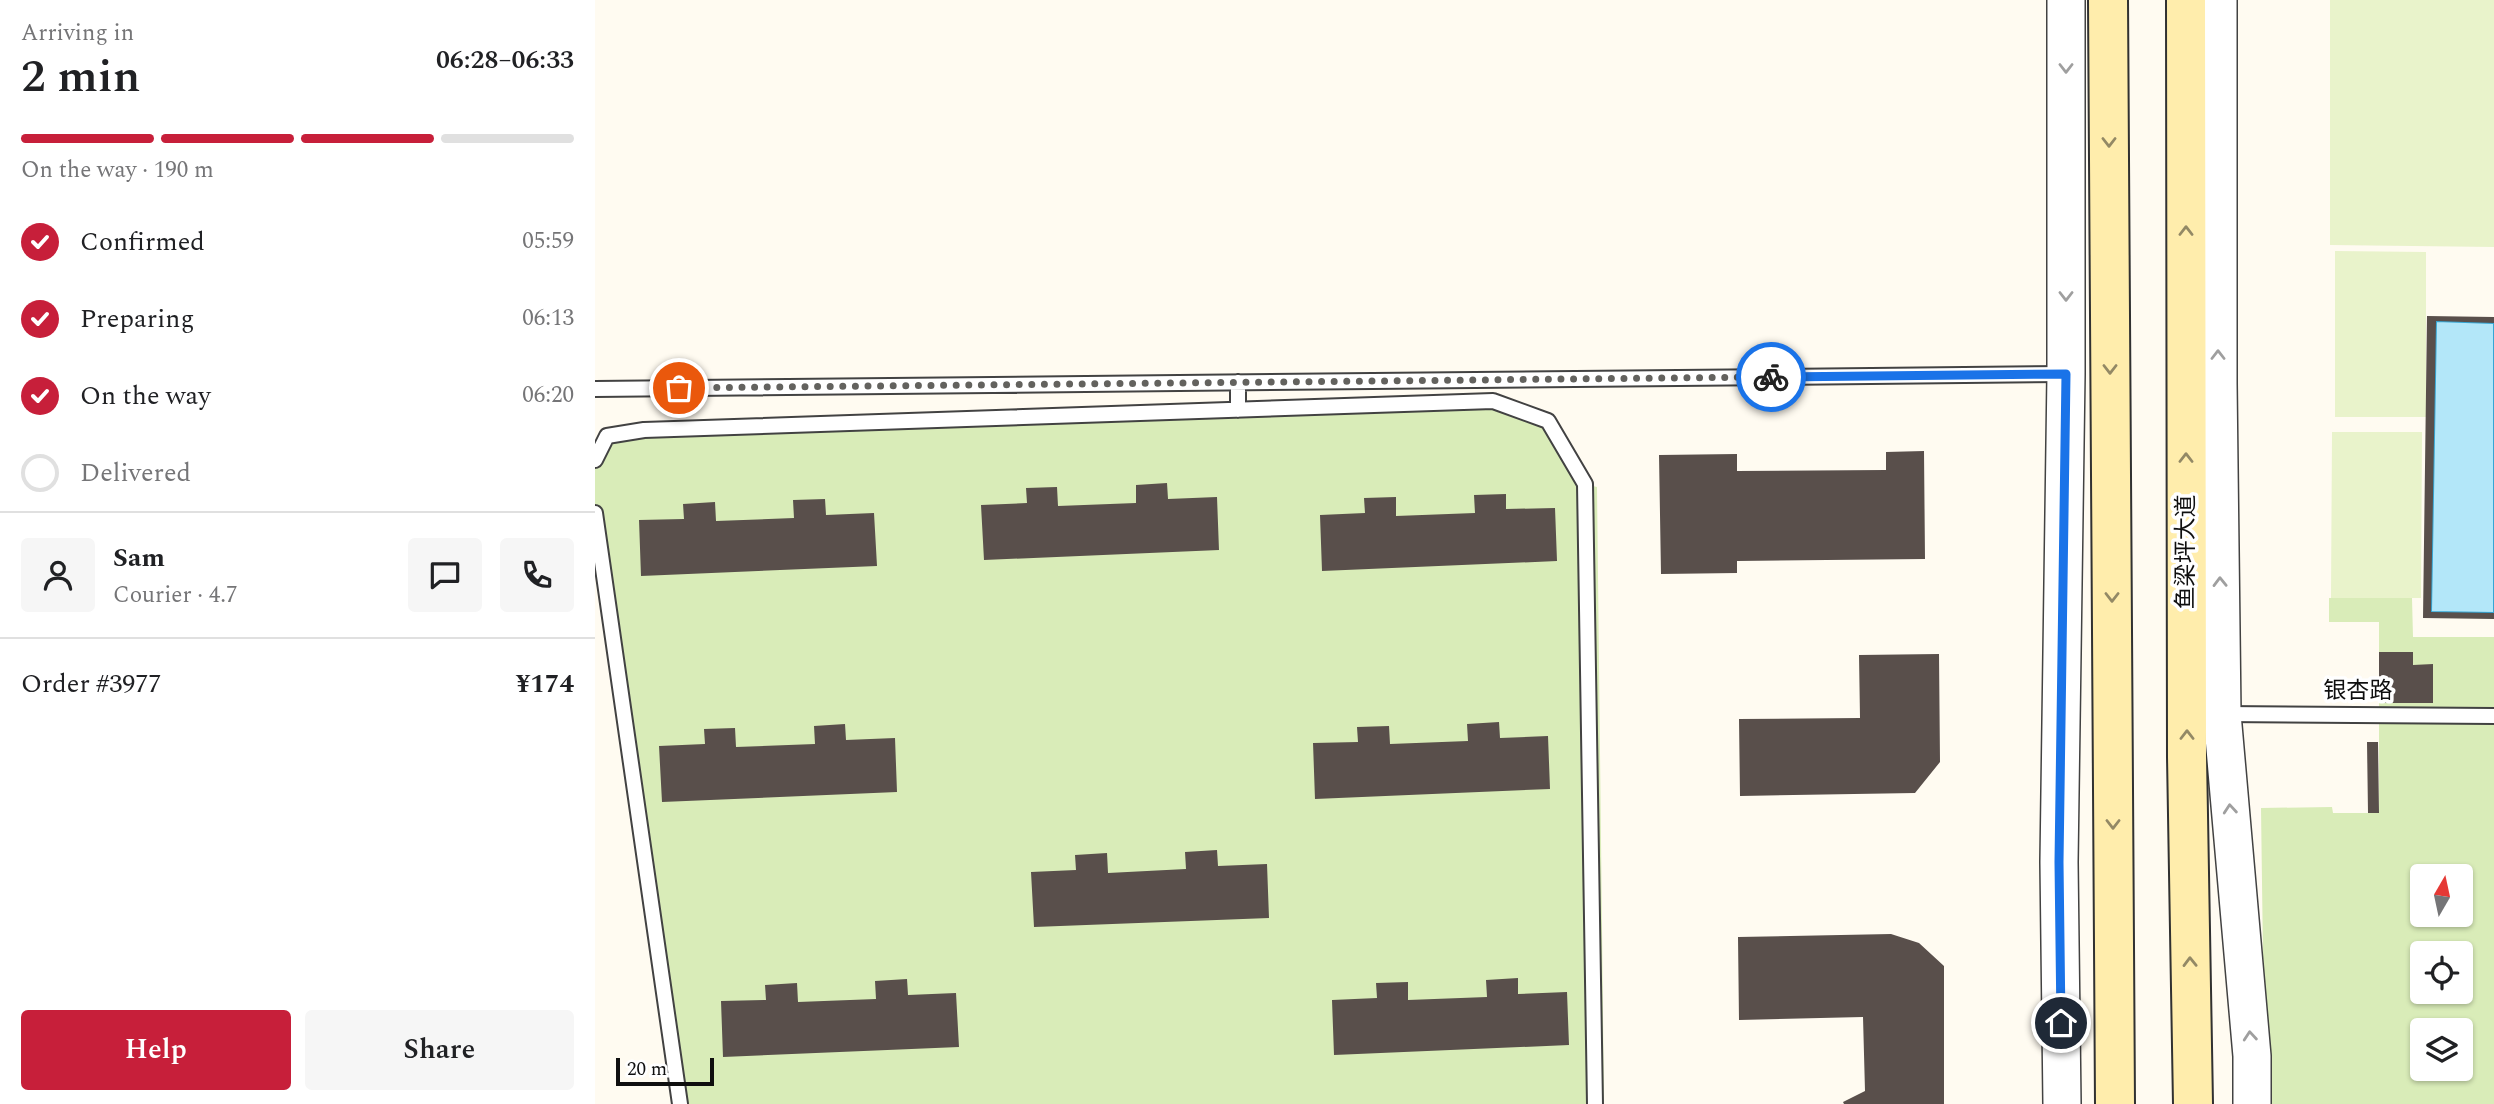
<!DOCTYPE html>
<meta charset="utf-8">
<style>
:root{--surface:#fff;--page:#f6f6f6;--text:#202124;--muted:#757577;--line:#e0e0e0;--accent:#c71f3a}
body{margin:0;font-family:Spectral,"Noto Sans SC",serif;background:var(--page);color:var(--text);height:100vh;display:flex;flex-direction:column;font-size:26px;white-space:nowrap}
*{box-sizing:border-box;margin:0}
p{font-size:23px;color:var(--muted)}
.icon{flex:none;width:38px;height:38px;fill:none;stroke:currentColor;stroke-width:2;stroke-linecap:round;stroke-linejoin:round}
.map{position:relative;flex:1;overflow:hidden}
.sheet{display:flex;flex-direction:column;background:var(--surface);width:595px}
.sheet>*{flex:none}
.needle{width:46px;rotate:9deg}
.buttons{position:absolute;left:1815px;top:864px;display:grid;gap:14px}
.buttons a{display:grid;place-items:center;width:63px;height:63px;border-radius:7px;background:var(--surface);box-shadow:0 2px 5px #0004;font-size:35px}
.scale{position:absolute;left:21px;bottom:18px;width:98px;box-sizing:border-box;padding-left:7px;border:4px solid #0f0f0f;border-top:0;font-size:19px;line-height:24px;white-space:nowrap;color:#0f0f0f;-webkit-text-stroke:5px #fff;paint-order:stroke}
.pin{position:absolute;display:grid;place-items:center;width:60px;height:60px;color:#fff;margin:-30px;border:4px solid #fff;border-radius:50%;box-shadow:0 2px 7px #0007}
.courier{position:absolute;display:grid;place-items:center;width:70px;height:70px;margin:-35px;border:5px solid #1a73e8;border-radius:50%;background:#fff;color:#222;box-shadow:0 2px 9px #0007}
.head em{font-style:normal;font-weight:600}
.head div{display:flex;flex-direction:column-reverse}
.head{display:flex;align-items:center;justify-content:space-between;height:119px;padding:0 21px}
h1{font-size:46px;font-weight:600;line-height:52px}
.bar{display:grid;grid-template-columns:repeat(4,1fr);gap:10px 7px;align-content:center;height:84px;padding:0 21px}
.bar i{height:9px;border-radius:5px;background:var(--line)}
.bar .on{background:var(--accent)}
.bar p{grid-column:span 4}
.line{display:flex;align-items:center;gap:18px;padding:0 21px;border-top:2px solid var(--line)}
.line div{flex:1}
.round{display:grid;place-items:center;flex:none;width:74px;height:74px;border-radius:7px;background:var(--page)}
ol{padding:0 21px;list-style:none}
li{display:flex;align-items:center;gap:21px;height:77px}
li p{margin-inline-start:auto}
li .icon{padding:7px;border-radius:50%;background:var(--accent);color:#fff;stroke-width:4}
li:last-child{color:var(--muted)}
li i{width:38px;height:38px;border:4px solid var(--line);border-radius:50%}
.primary-button{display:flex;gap:14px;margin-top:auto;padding:14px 21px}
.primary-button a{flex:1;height:80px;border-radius:7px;background:var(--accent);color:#fff;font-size:28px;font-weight:600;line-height:80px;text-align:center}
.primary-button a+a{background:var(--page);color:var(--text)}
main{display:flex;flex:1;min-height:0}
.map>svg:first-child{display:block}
.green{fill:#d9ecb8;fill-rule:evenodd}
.pitch{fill:#e9f3cb}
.water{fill:#b3e7f9;stroke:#36a6d4;stroke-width:2}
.building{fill:#594f4b}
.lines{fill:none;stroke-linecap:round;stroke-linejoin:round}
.service-casing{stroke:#424242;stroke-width:18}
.tertiary-casing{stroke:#424242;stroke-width:40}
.secondary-casing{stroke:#313131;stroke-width:42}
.service{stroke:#fff;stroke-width:14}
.tertiary{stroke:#fff;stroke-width:37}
.secondary{stroke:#ffedac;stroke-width:38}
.oneway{stroke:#9f9f9f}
.oneway2{stroke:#938965}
.done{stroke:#63625e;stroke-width:7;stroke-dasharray:0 12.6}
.route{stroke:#1a73e8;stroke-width:9}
.labels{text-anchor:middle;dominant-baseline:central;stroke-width:7;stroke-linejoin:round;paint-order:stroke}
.street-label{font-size:23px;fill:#0f0f0f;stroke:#fff}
</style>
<main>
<section class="sheet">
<div class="head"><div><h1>2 min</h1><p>Arriving in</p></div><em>06:28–06:33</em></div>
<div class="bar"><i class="on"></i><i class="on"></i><i class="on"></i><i></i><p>On the way · 190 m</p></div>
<ol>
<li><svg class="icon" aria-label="check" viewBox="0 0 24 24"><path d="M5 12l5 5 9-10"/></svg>Confirmed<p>05:59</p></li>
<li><svg class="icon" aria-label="check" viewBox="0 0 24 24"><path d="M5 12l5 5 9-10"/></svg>Preparing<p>06:13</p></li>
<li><svg class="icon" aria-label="check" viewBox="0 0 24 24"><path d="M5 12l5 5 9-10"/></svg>On the way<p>06:20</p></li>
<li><i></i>Delivered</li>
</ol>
<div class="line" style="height:126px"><a class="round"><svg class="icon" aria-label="person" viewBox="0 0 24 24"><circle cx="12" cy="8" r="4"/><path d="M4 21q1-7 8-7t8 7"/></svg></a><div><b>Sam</b><p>Courier · 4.7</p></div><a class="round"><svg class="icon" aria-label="chat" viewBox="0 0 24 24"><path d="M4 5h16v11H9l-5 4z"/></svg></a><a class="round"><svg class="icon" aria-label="phone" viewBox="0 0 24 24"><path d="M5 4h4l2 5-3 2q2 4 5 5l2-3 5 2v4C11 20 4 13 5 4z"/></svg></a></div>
<div class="line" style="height:91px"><div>Order #3977</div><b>¥174</b></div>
<div class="primary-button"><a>Help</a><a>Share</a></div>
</section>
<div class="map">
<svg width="1899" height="1104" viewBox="0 0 1899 1104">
<rect width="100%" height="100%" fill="#fffbf1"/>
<path class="green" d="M 898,401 L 953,421 L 990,484 L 1002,487 L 1009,1104 L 85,1104 L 0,513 L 0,460 L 12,436 Z
M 1734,598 L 1817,598 L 1818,637 L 1899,637 L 1899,1104 L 1670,1104 L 1666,808 L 1737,807 L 1738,813 L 1784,813 L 1784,622 L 1734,622 ZM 1827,877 L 1866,877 L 1866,915 L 1827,915 ZM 1827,954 L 1866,954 L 1866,992 L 1827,992 ZM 1827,1031 L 1866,1031 L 1866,1069 L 1827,1069 Z"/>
<path class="pitch" d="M 1735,0 L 1899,0 L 1899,247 L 1735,245 Z
M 1740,251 L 1831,252 L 1831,417 L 1740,417 Z
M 1737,432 L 1827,432 L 1826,598 L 1736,598 Z"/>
<path class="water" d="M 1841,321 L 1899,323 L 1899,613 L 1836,612 Z"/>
<path class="building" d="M 1832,316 L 1899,317 L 1899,323 L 1841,321 L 1836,612 L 1899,613 L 1899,619 L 1828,618 Z
M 1329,451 L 1330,559 L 1142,561 L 1142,573 L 1066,574 L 1064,455 L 1142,454 L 1142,471 L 1291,470 L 1291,452 Z
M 572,483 L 573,499 L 622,497 L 624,550 L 389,560 L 386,505 L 432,503 L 431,488 L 462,487 L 463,506 L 541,503 L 541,485 Z
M 911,494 L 911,509 L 960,508 L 962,561 L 727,571 L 725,515 L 770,513 L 769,498 L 801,497 L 801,516 L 880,513 L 879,495 Z
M 230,499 L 231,515 L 279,513 L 282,566 L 46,576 L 44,520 L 89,519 L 88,504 L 120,502 L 121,521 L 199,518 L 198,500 Z
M 1784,652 L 1818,652 L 1818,665 L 1838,664 L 1838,703 L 1784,703 Z
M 1344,654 L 1345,762 L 1320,793 L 1145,796 L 1144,719 L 1265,718 L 1264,655 Z
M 904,722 L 905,738 L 953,736 L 955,789 L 720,799 L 718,743 L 763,742 L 762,727 L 794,726 L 795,744 L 873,741 L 872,724 Z
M 250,724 L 251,740 L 300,738 L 302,792 L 67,802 L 64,746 L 110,744 L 109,729 L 140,728 L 141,747 L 220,744 L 219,726 Z
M 1772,742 L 1783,742 L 1784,813 L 1773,813 Z
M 622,850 L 623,866 L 672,864 L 674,918 L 439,927 L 436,872 L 481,870 L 480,855 L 512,853 L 513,873 L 591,869 L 590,852 Z
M 1296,934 L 1324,943 L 1349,966 L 1349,1104 L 1249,1104 L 1248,1102 L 1270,1091 L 1268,1017 L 1144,1020 L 1143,937 Z
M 923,978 L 923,994 L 972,992 L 974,1045 L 739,1055 L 737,1000 L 782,998 L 781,983 L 813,982 L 813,1000 L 892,997 L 891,980 Z
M 312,979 L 313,995 L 361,993 L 364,1047 L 128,1057 L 126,1001 L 171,1000 L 170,985 L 202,983 L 203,1002 L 281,999 L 280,981 Z"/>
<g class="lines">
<g class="service-casing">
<path id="service" d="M 643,382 L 643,410
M 0,389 L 1471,374
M 0,460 L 12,436 L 49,430 L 898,401 L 953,421 L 990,484 L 1000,1104
M 0,513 L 85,1104
M 1627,714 L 1899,716"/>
</g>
<g class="tertiary-casing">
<path id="tertiary" d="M 1623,0 L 1623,383 L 1627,714 L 1657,1056 L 1657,1104
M 1467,1104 L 1464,862 L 1471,374 L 1471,0"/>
</g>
<g class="secondary-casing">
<path id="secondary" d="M 1513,0 L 1520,1104
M 1591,0 L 1592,757 L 1598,1104"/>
</g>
<use href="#service" class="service"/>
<use href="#tertiary" class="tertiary"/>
<use href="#secondary" class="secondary"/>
</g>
<defs><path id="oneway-chevron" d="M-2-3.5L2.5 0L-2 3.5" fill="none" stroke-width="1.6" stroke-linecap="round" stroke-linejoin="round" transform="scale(1.75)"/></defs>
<g class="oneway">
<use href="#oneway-chevron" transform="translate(1471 68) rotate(90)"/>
<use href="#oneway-chevron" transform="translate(1471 296) rotate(90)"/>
<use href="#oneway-chevron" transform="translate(1623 355) rotate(-90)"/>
<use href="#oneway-chevron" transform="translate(1625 582) rotate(-91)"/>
<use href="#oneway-chevron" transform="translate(1635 809) rotate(-95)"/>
<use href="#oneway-chevron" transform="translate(1655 1036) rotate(-95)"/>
</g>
<g class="oneway2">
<use href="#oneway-chevron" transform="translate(1514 142) rotate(90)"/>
<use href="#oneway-chevron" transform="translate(1591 231) rotate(-90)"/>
<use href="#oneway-chevron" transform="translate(1515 369) rotate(90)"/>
<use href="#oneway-chevron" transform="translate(1591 458) rotate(-90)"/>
<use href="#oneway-chevron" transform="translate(1517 597) rotate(90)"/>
<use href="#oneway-chevron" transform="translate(1592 735) rotate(-90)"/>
<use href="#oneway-chevron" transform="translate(1518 824) rotate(90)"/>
<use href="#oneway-chevron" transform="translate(1595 962) rotate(-91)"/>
</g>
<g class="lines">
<path class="done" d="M 84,388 L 1176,377"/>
<path class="route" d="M 1176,377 L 1471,374 L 1464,862 L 1466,1023"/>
</g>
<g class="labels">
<g class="street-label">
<text transform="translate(1591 552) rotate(-90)">鱼梁坪大道</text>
<text x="1763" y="691">银杏路</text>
</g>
</g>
</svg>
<div class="buttons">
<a><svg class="needle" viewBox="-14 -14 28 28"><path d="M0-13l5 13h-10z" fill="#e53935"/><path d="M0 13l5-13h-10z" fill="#757577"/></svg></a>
<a><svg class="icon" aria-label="locate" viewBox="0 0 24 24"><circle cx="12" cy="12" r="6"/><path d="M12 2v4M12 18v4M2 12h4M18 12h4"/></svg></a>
<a><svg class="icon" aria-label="layers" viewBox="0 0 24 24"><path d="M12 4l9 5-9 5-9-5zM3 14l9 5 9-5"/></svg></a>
</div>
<div class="scale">20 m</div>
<div class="pin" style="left:84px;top:388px;background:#ea580c"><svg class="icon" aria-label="bag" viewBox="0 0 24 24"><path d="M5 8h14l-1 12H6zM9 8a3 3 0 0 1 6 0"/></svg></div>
<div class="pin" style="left:1466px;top:1023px;background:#1f2937"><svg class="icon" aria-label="home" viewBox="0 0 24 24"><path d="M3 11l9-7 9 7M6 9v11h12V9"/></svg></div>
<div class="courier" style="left:1176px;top:377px"><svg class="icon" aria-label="bike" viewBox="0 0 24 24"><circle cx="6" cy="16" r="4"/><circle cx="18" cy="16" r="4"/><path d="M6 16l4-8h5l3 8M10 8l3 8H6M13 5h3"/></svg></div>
</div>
</main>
